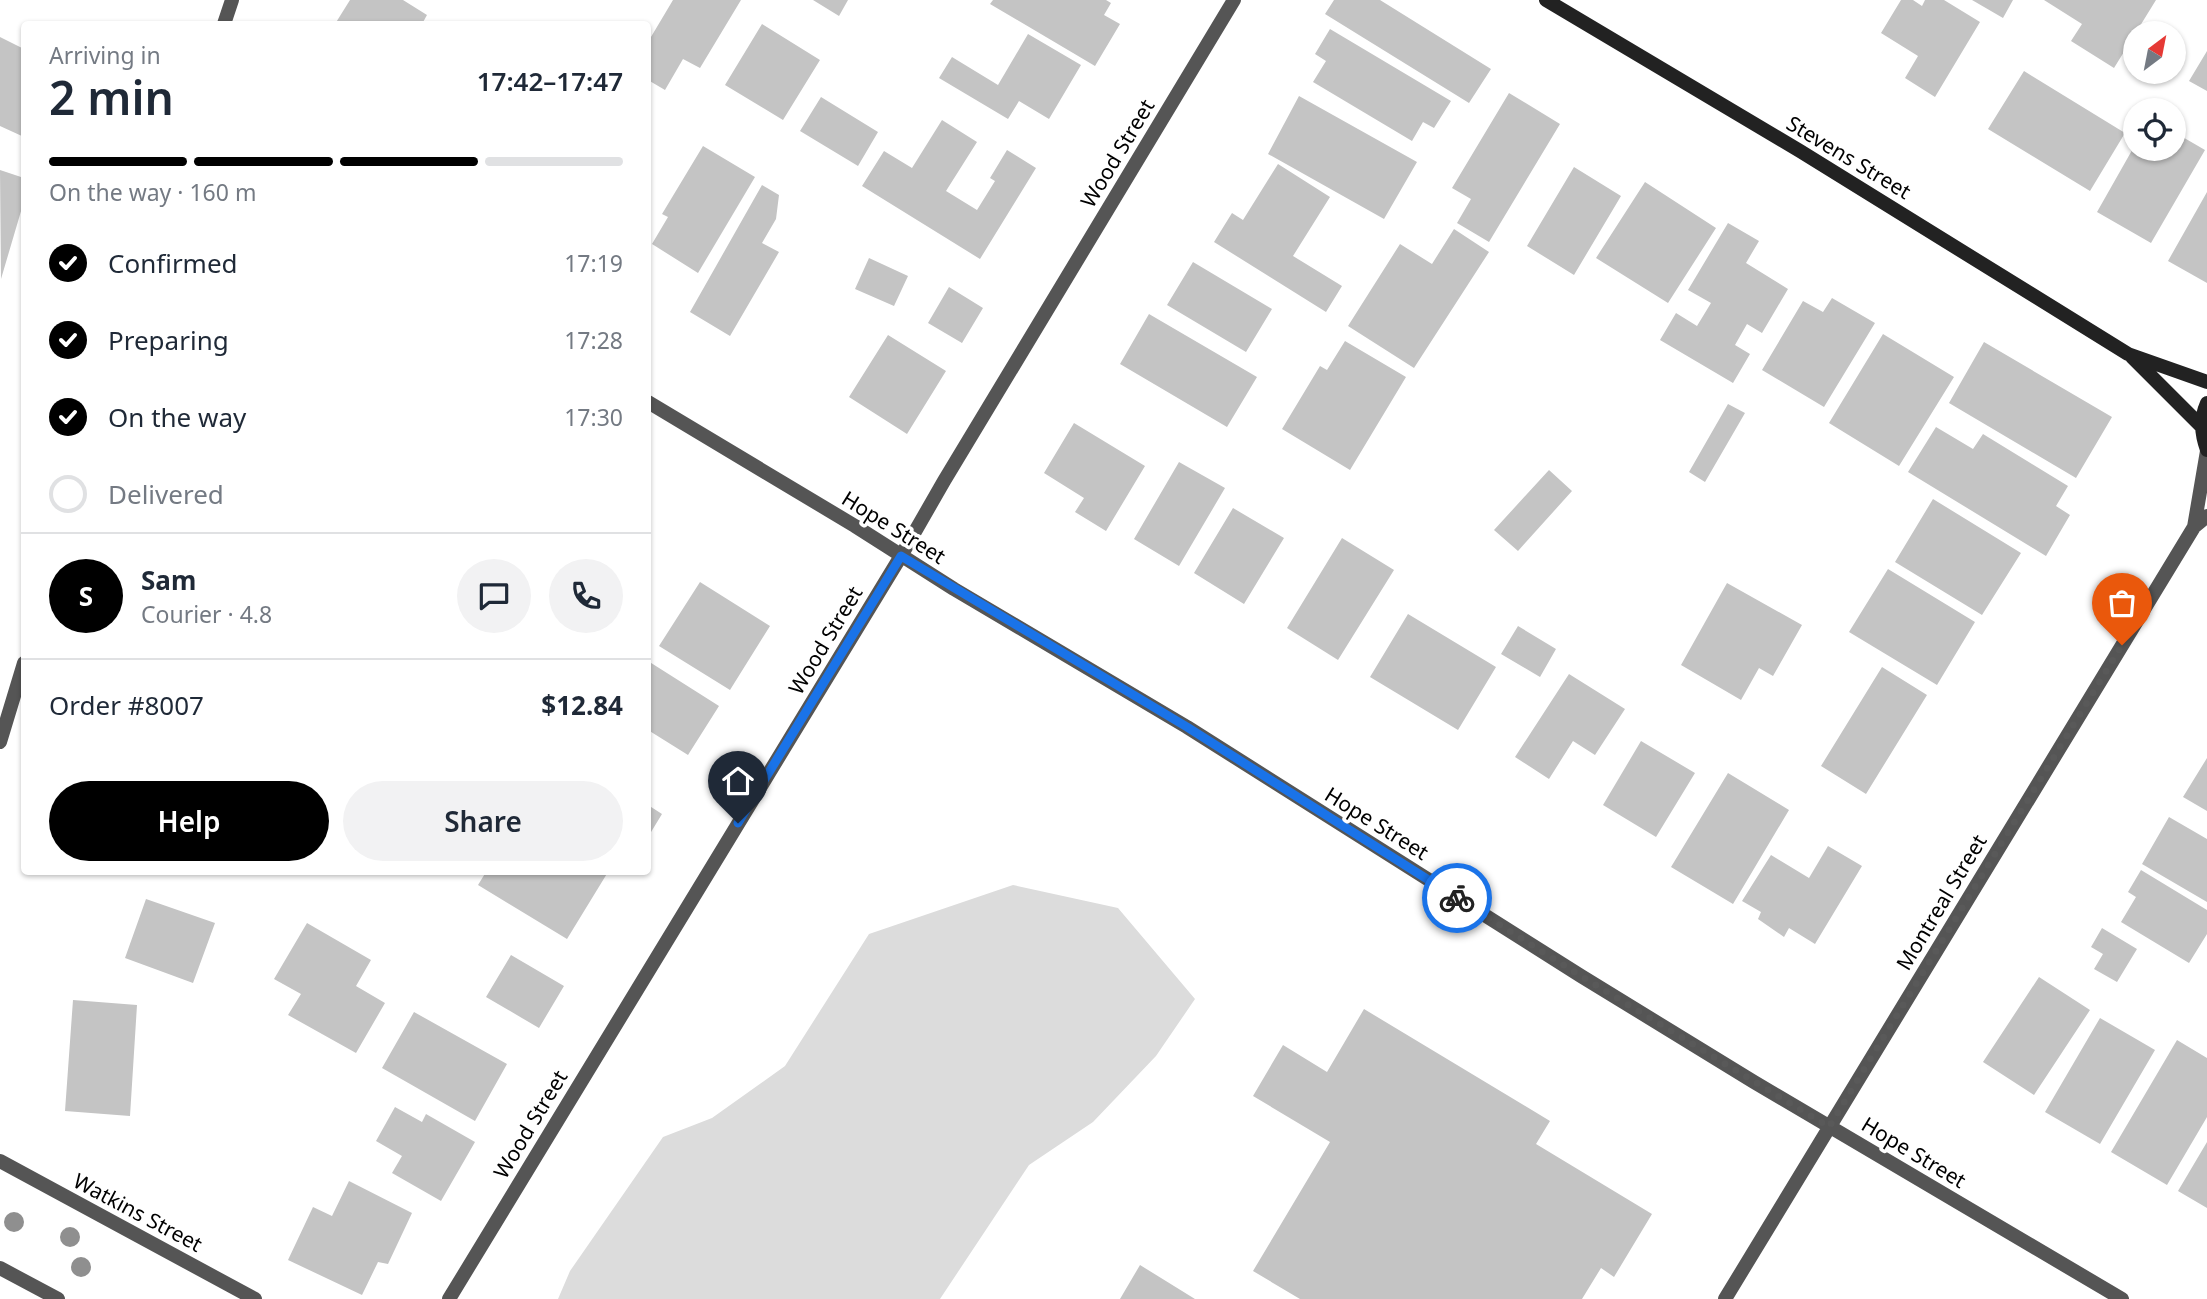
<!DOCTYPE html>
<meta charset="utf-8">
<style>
:root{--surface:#fff;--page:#f2f2f3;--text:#1f2937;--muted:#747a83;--line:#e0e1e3;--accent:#000}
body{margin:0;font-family:"Noto Sans",sans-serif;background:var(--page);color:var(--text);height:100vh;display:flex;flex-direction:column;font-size:26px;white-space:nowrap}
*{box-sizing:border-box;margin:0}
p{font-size:23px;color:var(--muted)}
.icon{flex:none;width:38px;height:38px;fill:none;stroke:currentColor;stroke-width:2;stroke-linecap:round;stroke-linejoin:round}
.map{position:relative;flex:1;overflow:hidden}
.drawer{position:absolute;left:21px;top:21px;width:630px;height:854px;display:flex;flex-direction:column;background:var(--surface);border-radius:7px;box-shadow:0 2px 5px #0004}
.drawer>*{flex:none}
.needle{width:46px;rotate:32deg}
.controls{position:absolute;left:2123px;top:21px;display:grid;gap:14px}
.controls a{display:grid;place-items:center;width:63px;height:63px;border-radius:50%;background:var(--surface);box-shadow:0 2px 5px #0004;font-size:35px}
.pin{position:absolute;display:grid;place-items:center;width:60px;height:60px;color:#fff;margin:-72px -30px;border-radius:50% 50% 50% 0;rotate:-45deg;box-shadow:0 0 7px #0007}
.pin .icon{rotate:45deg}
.courier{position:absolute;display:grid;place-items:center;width:70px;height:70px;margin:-35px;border:5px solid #1a73e8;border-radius:50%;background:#fff;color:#222;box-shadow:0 2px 9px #0007}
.overview em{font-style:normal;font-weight:600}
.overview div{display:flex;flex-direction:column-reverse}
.overview{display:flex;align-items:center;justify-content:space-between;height:119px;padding:0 28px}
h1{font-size:46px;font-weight:600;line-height:52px}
.bar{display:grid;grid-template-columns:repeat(4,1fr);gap:10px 7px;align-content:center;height:84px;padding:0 28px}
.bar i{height:9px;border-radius:5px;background:var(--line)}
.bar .selected{background:var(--accent)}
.bar p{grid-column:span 4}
.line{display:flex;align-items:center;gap:18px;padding:0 28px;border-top:2px solid var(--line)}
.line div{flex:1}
.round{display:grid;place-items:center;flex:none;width:74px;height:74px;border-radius:37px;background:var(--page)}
ol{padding:0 28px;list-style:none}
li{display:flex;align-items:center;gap:21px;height:77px}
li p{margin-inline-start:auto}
li .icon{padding:7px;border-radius:50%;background:var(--accent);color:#fff;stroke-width:4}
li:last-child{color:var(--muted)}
li i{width:38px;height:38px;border:4px solid var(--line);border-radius:50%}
.action{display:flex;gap:14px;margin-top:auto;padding:14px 28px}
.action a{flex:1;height:80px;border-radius:42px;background:var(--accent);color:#fff;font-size:28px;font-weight:600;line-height:80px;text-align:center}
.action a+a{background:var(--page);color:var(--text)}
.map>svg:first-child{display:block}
.green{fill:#dcdcdc}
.building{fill:#c4c4c4}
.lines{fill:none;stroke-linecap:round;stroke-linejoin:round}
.street{stroke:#555;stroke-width:14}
.secondary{stroke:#222;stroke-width:14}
.tree{fill:#8f8f8f}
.done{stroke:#595959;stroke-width:7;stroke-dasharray:0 12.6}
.route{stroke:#1a73e8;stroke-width:9}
.labels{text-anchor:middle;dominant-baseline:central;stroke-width:7;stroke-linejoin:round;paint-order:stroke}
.street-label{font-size:21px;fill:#000;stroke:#fff}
</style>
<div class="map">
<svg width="2207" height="1299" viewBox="0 0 2207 1299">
<rect width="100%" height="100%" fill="#fff"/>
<path class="green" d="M 1013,885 L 1118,908 L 1195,999 L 1156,1056 L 1093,1122 L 1029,1165 L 940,1299 L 558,1299 L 570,1271 L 663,1137 L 712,1118 L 785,1066 L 869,934 Z"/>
<path class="building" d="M 350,0 L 403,0 L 427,15 L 422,24 L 335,24 Z
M 673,0 L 741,0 L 700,68 L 683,59 L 665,90 L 648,80 L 648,42 Z
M 813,0 L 848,0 L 839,16 Z
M 993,0 L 1106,0 L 1111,3 L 1104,15 L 1120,24 L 1095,66 L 990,4 Z
M 1334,0 L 1380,0 L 1491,69 L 1469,103 L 1325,14 Z
M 1901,0 L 1913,0 L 1922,6 L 1925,0 L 1944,0 L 1980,22 L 1935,97 L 1905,78 L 1918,56 L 1881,33 Z
M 1972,0 L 2013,0 L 2003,18 Z
M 2044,0 L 2156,0 L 2114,68 L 2071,41 L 2082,24 Z
M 762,24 L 820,60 L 783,120 L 725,85 Z
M 1330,29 L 1451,101 L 1434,128 L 1423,122 L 1412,141 L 1313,82 L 1326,61 L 1315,54 Z
M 1028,34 L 1081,65 L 1049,119 L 1019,101 L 1008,119 L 939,78 L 952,57 L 998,85 Z
M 0,37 L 24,49 L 24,137 L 0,126 Z
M 2207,51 L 2207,91 L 2189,81 Z
M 2024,71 L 2125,133 L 2090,191 L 1988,129 Z
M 1509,93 L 1560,124 L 1489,242 L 1457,223 L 1471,199 L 1452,188 Z
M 1299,96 L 1417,162 L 1384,219 L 1268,154 Z
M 821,97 L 878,132 L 858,166 L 800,131 Z
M 942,120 L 977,142 L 946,191 L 977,210 L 995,181 L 990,178 L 1007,150 L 1036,168 L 980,259 L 862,186 L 884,151 L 912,168 Z
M 2174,132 L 2205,150 L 2151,243 L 2097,212 L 2135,145 L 2135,149 L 2174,149 Z
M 703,146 L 755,177 L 698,273 L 652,244 L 668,217 L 662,214 Z
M 1278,164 L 1330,197 L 1293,256 L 1342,286 L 1326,312 L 1214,242 L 1232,213 L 1243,220 Z
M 1574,167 L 1621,196 L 1574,275 L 1527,246 Z
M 0,170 L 24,178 L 24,201 L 1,279 Z
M 1645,182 L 1716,228 L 1668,303 L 1596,258 Z
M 762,185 L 779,195 L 776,219 L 762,243 L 779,252 L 730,336 L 690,312 Z
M 2207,192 L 2207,283 L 2168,261 Z
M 1728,223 L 1759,241 L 1746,263 L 1788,289 L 1762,333 L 1747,324 L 1735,345 L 1750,354 L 1733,383 L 1660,340 L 1676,313 L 1697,326 L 1711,303 L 1688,290 Z
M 1454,229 L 1489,252 L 1414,368 L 1348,326 L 1400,244 L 1432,264 Z
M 869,258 L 908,276 L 894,306 L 855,289 Z
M 1193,262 L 1272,309 L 1246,352 L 1167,305 Z
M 949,287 L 983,308 L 962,343 L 928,323 Z
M 1832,298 L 1875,323 L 1824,407 L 1762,370 L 1803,301 L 1823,312 Z
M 1149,314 L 1257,377 L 1227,427 L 1120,364 Z
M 1883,334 L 1954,377 L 1899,466 L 1829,423 Z
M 888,335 L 946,371 L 907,434 L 849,397 Z
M 1345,341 L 1406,377 L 1350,470 L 1282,429 L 1320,366 L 1327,370 Z
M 1984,342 L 2112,417 L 2076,478 L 1949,403 Z
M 1728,404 L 1745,413 L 1705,482 L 1689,472 Z
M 1074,423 L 1145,466 L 1106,531 L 1075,512 L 1084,498 L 1044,473 Z
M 1936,427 L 1973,449 L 1983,434 L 2068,486 L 2056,506 L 2070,515 L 2046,556 L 1908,472 Z
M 1179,462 L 1225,488 L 1179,566 L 1134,539 Z
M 1549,470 L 1572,491 L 1518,551 L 1494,530 Z
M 1933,499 L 2021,553 L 1982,615 L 1895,562 Z
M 1233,508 L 1284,538 L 1244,604 L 1194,573 Z
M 1342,538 L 1394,570 L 1338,660 L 1287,628 Z
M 1888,569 L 1975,622 L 1937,685 L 1849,632 Z
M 700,582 L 770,626 L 730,690 L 659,646 Z
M 1727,583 L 1802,625 L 1773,676 L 1759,668 L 1741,700 L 1681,665 Z
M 1408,614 L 1496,667 L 1458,730 L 1370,677 Z
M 1518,626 L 1556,649 L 1540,677 L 1501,654 Z
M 648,661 L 719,706 L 688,755 L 648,730 Z
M 1882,667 L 1927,695 L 1866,794 L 1821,766 Z
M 1569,674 L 1625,709 L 1595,755 L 1573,741 L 1549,779 L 1515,757 Z
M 1641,741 L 1695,773 L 1656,837 L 1603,805 Z
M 2207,758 L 2207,811 L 2183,797 Z
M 1728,773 L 1789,810 L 1733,904 L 1671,867 Z
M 648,805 L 662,814 L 648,837 Z
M 2169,817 L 2207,839 L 2207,902 L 2142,864 Z
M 1828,846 L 1862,866 L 1815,944 L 1789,928 L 1784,937 L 1758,919 L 1761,912 L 1742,901 L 1771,855 L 1809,878 Z
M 2141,870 L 2207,910 L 2207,934 L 2189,963 L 2121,922 L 2136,897 L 2128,892 Z
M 486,872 L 608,872 L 567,939 L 478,885 Z
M 146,899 L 215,923 L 193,983 L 125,958 Z
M 307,923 L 371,960 L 356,986 L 385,1003 L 356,1053 L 288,1015 L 301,994 L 274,979 Z
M 2102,928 L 2137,949 L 2117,982 L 2094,969 L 2103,954 L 2091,947 Z
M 511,955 L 564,986 L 539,1028 L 486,997 Z
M 2039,977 L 2090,1010 L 2034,1095 L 1983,1062 Z
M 73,1000 L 137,1005 L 130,1116 L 65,1111 Z
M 1364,1009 L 1550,1121 L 1536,1144 L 1652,1214 L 1614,1277 L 1601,1268 L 1582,1299 L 1300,1299 L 1253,1271 L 1330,1142 L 1253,1096 L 1283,1045 L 1327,1072 Z
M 414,1012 L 507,1064 L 475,1121 L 382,1068 Z
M 2100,1018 L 2155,1050 L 2100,1144 L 2045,1112 Z
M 2177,1040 L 2207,1058 L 2207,1117 L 2167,1185 L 2111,1152 Z
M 395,1107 L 422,1122 L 426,1114 L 475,1142 L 441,1201 L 392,1173 L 402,1156 L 376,1141 Z
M 2207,1142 L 2207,1208 L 2178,1191 Z
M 349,1181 L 412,1213 L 388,1264 L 378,1262 L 362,1295 L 288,1260 L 313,1207 L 332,1216 Z
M 1140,1265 L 1195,1299 L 1120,1299 Z"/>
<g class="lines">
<path class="street" d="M 224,24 L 232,0
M 648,402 L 855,526 L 954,589 L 1187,727 L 1581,976 L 1754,1082 L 2122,1299
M 2194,527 L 2207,451
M 0,742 L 24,663
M 0,1161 L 255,1299
M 0,1268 L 58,1299
M 449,1299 L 901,556 L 944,481 L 1234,0
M 1725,1299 L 2194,527 L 2207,516"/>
<path class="secondary" d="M 1546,0 L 1800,151 L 2128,354 L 2207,382
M 2132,357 L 2201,426
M 2207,403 C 2200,419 2201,433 2207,450"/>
</g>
<g class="tree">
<circle cx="14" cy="1222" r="10"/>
<circle cx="70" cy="1237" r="10"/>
<circle cx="81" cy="1267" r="10"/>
</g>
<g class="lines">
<path class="done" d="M 1457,898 L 1581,976 L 1829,1127 L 2122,645"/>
<path class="route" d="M 738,823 L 901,556 L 1187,727 L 1457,898"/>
</g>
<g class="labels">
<g class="street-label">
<text transform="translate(1117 153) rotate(-59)">Wood Street</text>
<text transform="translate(1849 157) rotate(31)">Stevens Street</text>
<text transform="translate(894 527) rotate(32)">Hope Street</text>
<text transform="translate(825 640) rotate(-59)">Wood Street</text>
<text transform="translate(1377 823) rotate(32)">Hope Street</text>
<text transform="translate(1941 902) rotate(-59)">Montreal Street</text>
<text transform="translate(530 1124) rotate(-59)">Wood Street</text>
<text transform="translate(1914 1152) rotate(31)">Hope Street</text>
<text transform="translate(138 1212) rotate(28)">Watkins Street</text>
</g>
</g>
</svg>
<div class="controls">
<a><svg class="needle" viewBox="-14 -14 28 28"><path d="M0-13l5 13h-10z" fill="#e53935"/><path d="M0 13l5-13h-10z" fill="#747a83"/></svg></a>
<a><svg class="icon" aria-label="locate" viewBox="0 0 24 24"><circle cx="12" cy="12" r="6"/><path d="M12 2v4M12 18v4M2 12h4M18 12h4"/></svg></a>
</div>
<div class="pin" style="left:2122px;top:645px;background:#ea580c"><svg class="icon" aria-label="bag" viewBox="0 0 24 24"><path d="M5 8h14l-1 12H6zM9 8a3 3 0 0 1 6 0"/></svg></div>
<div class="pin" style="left:738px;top:823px;background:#1f2937"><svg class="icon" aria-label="home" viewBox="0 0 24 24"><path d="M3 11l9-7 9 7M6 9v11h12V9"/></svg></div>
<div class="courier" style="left:1457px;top:898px"><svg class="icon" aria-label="bike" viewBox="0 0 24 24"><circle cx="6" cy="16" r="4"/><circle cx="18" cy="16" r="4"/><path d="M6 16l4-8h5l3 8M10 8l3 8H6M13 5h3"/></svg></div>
<section class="drawer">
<div class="overview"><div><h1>2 min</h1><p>Arriving in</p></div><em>17:42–17:47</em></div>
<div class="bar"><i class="selected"></i><i class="selected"></i><i class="selected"></i><i></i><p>On the way · 160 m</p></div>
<ol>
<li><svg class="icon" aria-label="check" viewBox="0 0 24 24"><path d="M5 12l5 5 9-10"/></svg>Confirmed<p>17:19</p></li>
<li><svg class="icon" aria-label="check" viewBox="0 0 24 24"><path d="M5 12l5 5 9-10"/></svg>Preparing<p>17:28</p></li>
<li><svg class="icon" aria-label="check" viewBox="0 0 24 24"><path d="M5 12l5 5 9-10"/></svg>On the way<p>17:30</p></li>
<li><i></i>Delivered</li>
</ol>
<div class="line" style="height:126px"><b class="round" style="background:var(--accent);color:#fff">S</b><div><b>Sam</b><p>Courier · 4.8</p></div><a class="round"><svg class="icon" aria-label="chat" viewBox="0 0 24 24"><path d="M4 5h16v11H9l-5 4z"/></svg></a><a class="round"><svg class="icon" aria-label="phone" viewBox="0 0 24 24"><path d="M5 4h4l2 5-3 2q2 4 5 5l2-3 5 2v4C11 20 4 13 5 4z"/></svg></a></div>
<div class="line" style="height:91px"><div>Order #8007</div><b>$12.84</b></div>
<div class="action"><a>Help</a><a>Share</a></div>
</section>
</div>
